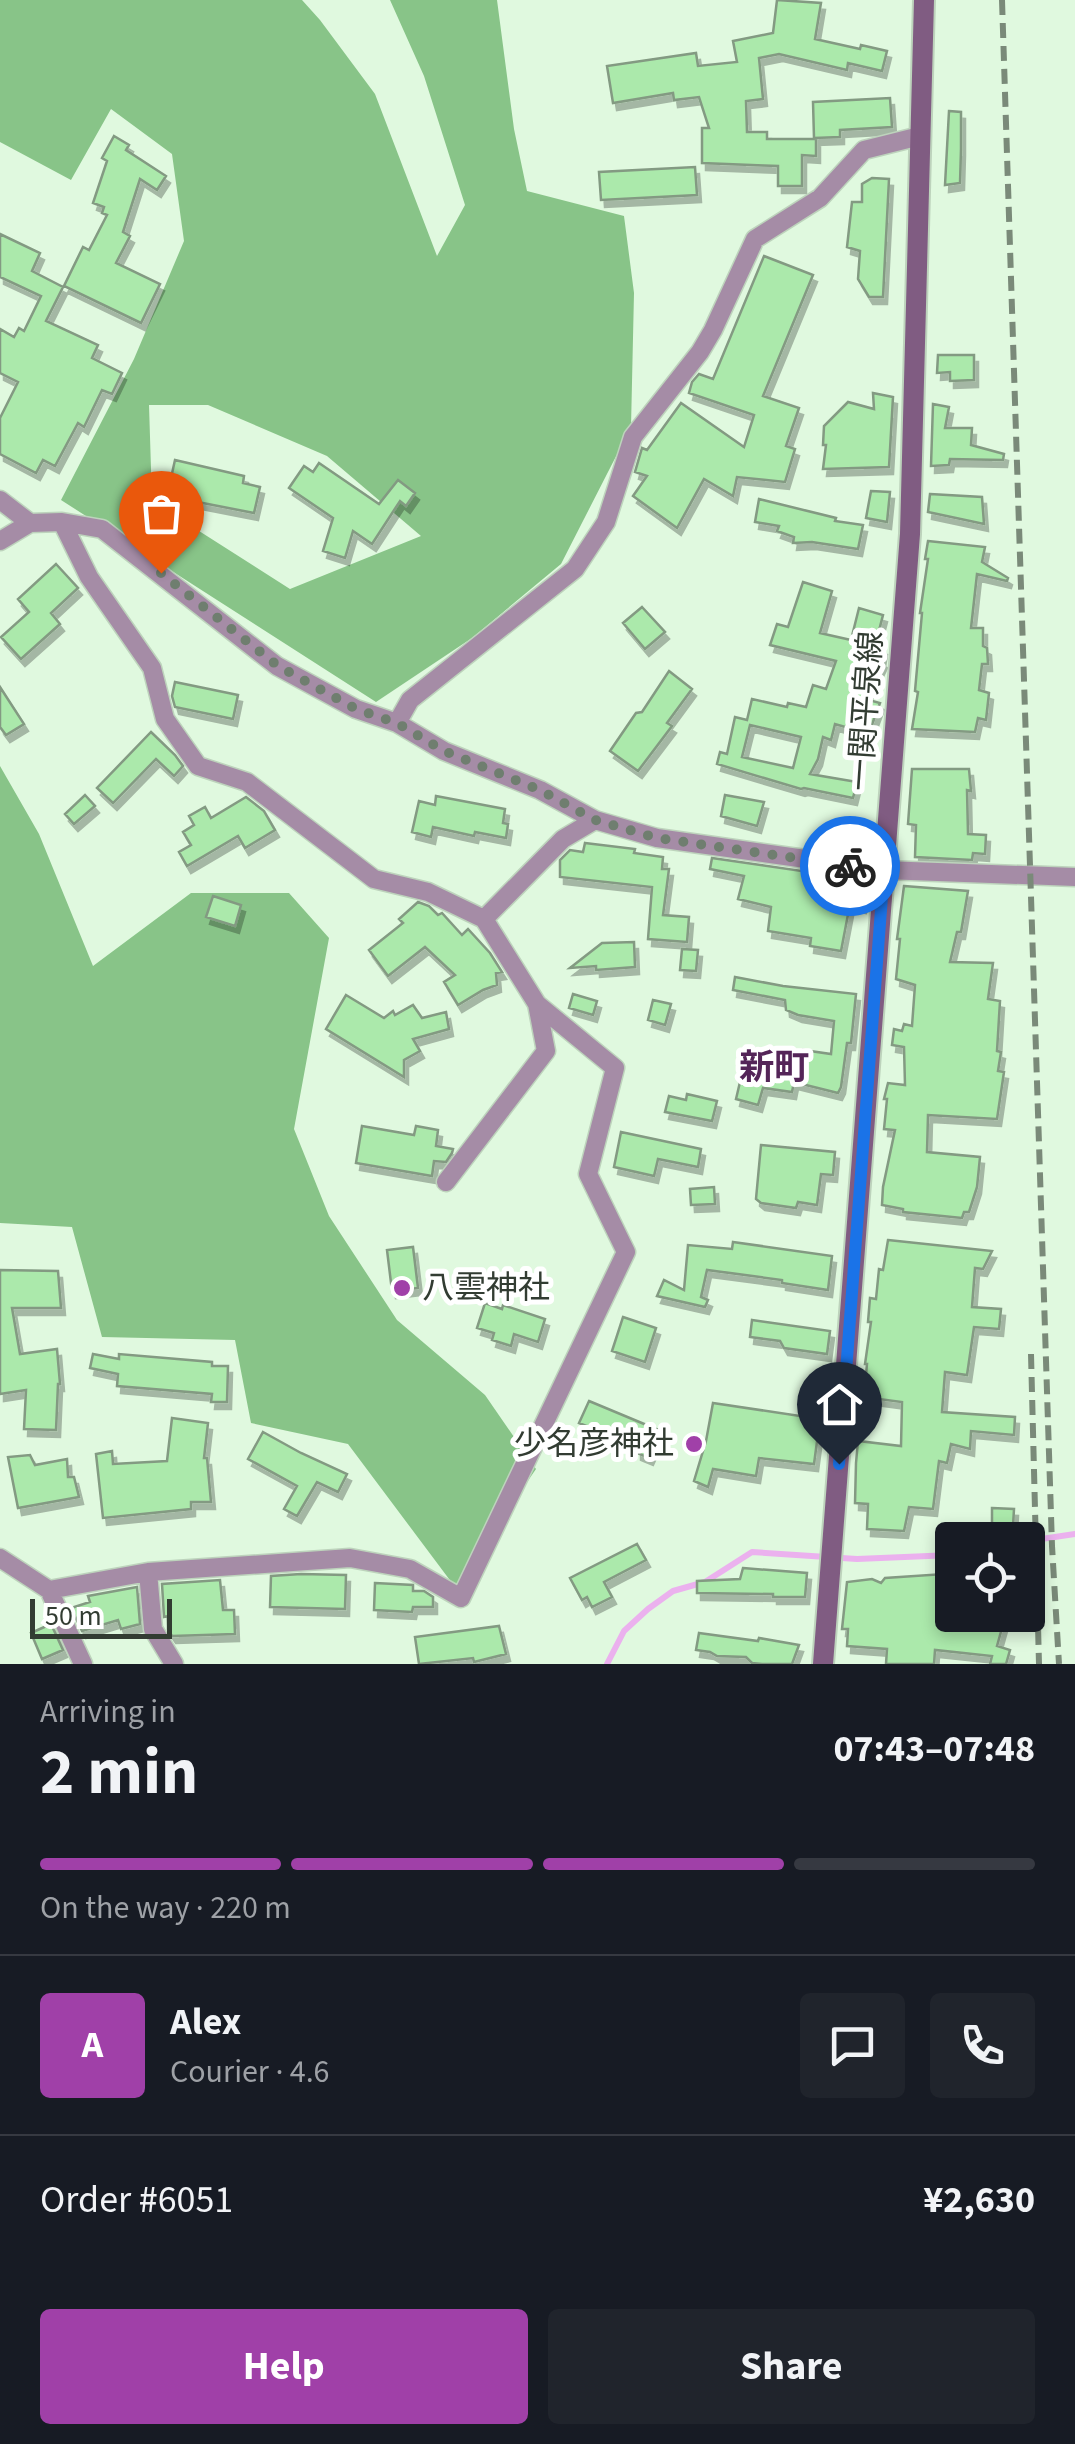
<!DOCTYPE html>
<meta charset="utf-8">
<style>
:root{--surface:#171b24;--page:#20242c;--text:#f1f3f6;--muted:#9ea1a6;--line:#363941;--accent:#a040a8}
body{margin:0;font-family:"Source Sans 3","Noto Sans JP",sans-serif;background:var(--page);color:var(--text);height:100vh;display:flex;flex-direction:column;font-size:38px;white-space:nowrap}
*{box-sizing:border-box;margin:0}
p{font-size:32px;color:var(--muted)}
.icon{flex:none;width:55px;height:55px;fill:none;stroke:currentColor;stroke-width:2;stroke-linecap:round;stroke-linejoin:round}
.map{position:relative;height:1664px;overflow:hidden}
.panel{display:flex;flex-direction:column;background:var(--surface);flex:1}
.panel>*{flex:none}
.buttons{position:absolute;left:935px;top:1522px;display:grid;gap:20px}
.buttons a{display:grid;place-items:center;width:110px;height:110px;border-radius:10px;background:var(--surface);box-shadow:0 5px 15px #0003;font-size:50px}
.scale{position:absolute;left:30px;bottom:25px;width:142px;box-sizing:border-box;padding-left:10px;border:5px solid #323c32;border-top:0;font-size:28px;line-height:35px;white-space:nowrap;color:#323c32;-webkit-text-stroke:8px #fff;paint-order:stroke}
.pin{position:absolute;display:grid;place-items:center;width:85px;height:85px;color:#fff;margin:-102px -42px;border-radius:50% 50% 50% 0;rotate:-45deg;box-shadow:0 0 10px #0007}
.pin .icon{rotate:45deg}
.courier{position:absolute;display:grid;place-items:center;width:100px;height:100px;margin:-50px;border:8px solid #1a73e8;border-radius:50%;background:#fff;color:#222;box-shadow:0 2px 12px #0007}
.headline em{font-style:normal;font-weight:700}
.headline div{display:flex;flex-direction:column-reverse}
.headline{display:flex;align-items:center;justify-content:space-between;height:170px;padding:0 40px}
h1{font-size:65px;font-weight:700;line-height:75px}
.bar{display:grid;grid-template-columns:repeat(4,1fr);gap:15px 10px;align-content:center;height:120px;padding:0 40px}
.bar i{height:12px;border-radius:8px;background:var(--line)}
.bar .active{background:var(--accent)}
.bar p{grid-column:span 4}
.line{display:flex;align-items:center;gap:25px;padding:0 40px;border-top:2px solid var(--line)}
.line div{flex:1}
.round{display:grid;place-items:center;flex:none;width:105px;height:105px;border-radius:10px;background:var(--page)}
.cta{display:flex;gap:20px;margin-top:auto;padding:20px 40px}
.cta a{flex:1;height:115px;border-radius:10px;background:var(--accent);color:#fff;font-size:40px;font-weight:700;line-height:115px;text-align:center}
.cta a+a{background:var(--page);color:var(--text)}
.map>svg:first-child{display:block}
.forest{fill:#88c488;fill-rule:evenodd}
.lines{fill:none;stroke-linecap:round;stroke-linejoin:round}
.stream{stroke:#ebb1ee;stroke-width:6}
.building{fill:#abe9ab;stroke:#839a82;stroke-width:2.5;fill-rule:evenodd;filter:url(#shadow)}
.minor-casing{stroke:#bdd3bc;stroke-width:21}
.secondary-casing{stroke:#bdd3bc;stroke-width:24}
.minor{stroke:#a58ca6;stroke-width:18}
.secondary{stroke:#805c82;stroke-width:20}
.rail{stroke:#7a8a79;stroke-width:6;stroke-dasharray:15 8;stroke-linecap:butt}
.done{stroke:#6f7e6f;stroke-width:10;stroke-dasharray:0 18}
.route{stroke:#1a73e8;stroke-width:12}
.poi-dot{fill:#a040a8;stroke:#fff;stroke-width:4}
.labels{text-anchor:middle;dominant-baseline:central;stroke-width:10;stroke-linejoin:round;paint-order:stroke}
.street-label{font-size:32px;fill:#323c32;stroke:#fff}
.poi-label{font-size:32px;fill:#323c32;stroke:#fff;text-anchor:start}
.neighbourhood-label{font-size:35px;font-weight:bold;fill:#542558;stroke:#fff}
</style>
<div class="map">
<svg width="1075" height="1664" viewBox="0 0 1075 1664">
<defs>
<filter id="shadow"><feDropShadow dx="4" dy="7" stdDeviation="0" flood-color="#0004"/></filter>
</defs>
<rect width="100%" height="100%" fill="#e0f9df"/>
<path class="forest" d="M 0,0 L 302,0 L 320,20 L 375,94 L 437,256 L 465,205 L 424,76 L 390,0 L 497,0 L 514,129 L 527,191 L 624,216 L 634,293 L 631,427 L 561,564 L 472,638 L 376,702 L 61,500 L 134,359 L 184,241 L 172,154 L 111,109 L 71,180 L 0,142 ZM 149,405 L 208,405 L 327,456 L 421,536 L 290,589 L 152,501 Z
M 0,766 L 39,834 L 93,966 L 191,893 L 289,893 L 329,938 L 294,1129 L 329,1216 L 397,1320 L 485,1395 L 536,1469 L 455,1587 L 348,1444 L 251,1423 L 235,1340 L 102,1337 L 72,1227 L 0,1223 Z"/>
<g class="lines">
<path class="stream" d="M 1028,1541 L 1075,1534
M 607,1664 L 624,1631 L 648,1609 L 673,1591 L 705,1582 L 752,1552 L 857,1559 L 952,1555"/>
</g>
<path class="building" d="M 777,0 L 821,3 L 815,39 L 860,49 L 861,45 L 887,51 L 882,71 L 848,63 L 847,70 L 779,54 L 759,58 L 763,99 L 746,101 L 747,132 L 767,132 L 767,139 L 816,139 L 816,156 L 802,155 L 802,186 L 778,186 L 778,166 L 702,163 L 702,128 L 709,128 L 699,97 L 674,100 L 673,93 L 613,103 L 607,66 L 696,53 L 698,66 L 737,62 L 733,41 L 773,33 Z
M 890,98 L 892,127 L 840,130 L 840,137 L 814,138 L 813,102 Z
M 949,111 L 961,112 L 961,149 L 960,183 L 945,185 Z
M 114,136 L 129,145 L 126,150 L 166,176 L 157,190 L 140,179 L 123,232 L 130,236 L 116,263 L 160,284 L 141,323 L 64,286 L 83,247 L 89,250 L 107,215 L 102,213 L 104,207 L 93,203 L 107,161 L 102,158 Z
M 695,167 L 697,195 L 601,200 L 599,172 Z
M 872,178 L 889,179 L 883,297 L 869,297 L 858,279 L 860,251 L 847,247 L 852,202 L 862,202 L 862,184 Z
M 0,234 L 40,253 L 32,271 L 63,287 L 46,321 L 98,345 L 92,358 L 122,373 L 112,394 L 102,390 L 84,427 L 78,423 L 55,466 L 43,460 L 36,473 L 0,454 L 0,418 L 18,382 L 0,373 L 0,329 L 14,337 L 19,328 L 24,331 L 41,296 L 0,277 Z
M 764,256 L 813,275 L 763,396 L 799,408 L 786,446 L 795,449 L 785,482 L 737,477 L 733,496 L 704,479 L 677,528 L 633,496 L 647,476 L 635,472 L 642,448 L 647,450 L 681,403 L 744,447 L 754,415 L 689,393 L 692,382 L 699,374 L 713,379 Z
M 938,355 L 974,355 L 974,380 L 950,381 L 950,372 L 937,373 Z
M 873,393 L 893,397 L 889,467 L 823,469 L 826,445 L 823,445 L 824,426 L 848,402 L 874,409 Z
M 933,404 L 949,407 L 945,428 L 972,428 L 971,445 L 1004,454 L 1003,460 L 950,459 L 949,465 L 931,466 Z
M 175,460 L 244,476 L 243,483 L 260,487 L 254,513 L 167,496 Z
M 319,463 L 379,504 L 398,480 L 415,493 L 406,506 L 400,501 L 372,544 L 353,531 L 345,558 L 323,551 L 333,518 L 289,488 L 304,466 L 313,472 Z
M 871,491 L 890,492 L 887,522 L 866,518 Z
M 930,494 L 982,497 L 984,524 L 928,512 Z
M 759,499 L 836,518 L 835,521 L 863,525 L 858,549 L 812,542 L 793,543 L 794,537 L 777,531 L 779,526 L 755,522 Z
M 928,541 L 985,547 L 982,562 L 1008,578 L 1007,581 L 977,574 L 971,628 L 983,628 L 983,646 L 987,648 L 988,664 L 982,664 L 979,690 L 989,693 L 986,720 L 978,718 L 975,732 L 912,729 L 918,692 L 915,691 L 922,613 L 920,613 L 928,559 L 925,559 Z
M 56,564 L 78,588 L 51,613 L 60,624 L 21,659 L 1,637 L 29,612 L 18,599 Z
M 803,582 L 832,591 L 820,633 L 851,640 L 859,608 L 883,615 L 875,646 L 883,648 L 881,660 L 883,661 L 865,699 L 880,703 L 870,730 L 858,726 L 856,730 L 835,724 L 831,740 L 823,737 L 818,759 L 810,774 L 857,782 L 853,798 L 804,788 L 801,789 L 717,764 L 720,752 L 727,754 L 735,717 L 747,720 L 752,699 L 787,707 L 788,703 L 806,707 L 813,685 L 826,689 L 836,661 L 770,645 L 777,624 L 788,627 ZM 750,725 L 801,737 L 793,768 L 742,757 Z
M 642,607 L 665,632 L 645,649 L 623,623 Z
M 669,671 L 692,689 L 667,723 L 672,726 L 638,771 L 610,751 L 636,713 L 642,712 Z
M 175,682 L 238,695 L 233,719 L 175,707 L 172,696 Z
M 0,687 L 24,724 L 6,735 L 0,727 Z
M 151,732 L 175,755 L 183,766 L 174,776 L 156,759 L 113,803 L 97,788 Z
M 912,769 L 969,769 L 971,791 L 967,790 L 968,834 L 986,835 L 985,854 L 973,853 L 972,860 L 915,857 L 916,825 L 908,824 Z
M 85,795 L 95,806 L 74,824 L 65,814 Z
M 725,795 L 764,802 L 757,826 L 721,816 Z
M 436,796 L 505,809 L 503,823 L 508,824 L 506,838 L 475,832 L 474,836 L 433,827 L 431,837 L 412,832 L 419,801 L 435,805 Z
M 246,797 L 264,811 L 275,830 L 245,848 L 238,836 L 187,866 L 179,852 L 191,845 L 183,832 L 194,825 L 189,816 L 205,807 L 211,818 Z
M 585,843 L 635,849 L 634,853 L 663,857 L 662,869 L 669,869 L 663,915 L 689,917 L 687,942 L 648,939 L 652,887 L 560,877 L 560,860 L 570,850 L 583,852 Z
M 712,858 L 864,880 L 866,887 L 862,906 L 850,904 L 841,951 L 810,946 L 811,938 L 768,931 L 771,907 L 738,899 L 744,876 L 710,869 Z
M 904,886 L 968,891 L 961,932 L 957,932 L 950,962 L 993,963 L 988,999 L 1000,1001 L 997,1051 L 1001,1052 L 998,1071 L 1004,1072 L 997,1119 L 928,1115 L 927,1152 L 980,1157 L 977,1187 L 969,1212 L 964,1212 L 962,1218 L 903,1212 L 903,1209 L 882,1205 L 883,1187 L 895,1130 L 884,1129 L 887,1099 L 884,1099 L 888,1083 L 905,1085 L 904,1047 L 892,1045 L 894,1029 L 902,1031 L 904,1024 L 912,1026 L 915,985 L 896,979 L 900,939 L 897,939 Z
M 213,896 L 241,905 L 235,926 L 206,917 Z
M 418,902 L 429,906 L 438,915 L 442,913 L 462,935 L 468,929 L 490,953 L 502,972 L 496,973 L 497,985 L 483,990 L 458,1005 L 444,982 L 455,975 L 425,947 L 388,976 L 369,950 L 403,923 L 399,919 Z
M 634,942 L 635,967 L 596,970 L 596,966 L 570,968 L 602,943 Z
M 682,949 L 698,950 L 696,971 L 680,970 Z
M 735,977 L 783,986 L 856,994 L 851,1043 L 847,1043 L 841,1087 L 838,1093 L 794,1082 L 792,1092 L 763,1088 L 758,1105 L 736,1099 L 748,1048 L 802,1056 L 803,1050 L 831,1054 L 834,1021 L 798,1015 L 786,1010 L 785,1000 L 733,990 Z
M 573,994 L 597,1001 L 593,1015 L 569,1008 Z
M 346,995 L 384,1018 L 393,1011 L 395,1015 L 413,1005 L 422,1018 L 446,1012 L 449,1029 L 413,1039 L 420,1051 L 404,1060 L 404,1077 L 326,1029 Z
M 653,1000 L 671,1004 L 665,1025 L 648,1020 Z
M 687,1094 L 717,1101 L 712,1121 L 665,1112 L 669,1096 L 686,1100 Z
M 362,1126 L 414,1135 L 416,1126 L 438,1130 L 436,1146 L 453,1149 L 452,1153 L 446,1162 L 434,1161 L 432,1176 L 356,1163 Z
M 621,1132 L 701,1149 L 698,1167 L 658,1159 L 654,1176 L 614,1167 Z
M 761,1145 L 835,1152 L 833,1175 L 821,1174 L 817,1205 L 798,1202 L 796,1208 L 761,1203 L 756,1199 Z
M 714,1187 L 715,1204 L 691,1205 L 690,1189 Z
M 888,1240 L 992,1251 L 983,1269 L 975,1268 L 972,1307 L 1001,1309 L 999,1329 L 974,1327 L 967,1375 L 945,1372 L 942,1412 L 1015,1417 L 1014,1435 L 971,1431 L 970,1449 L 951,1444 L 947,1463 L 939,1461 L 933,1509 L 909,1507 L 904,1531 L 867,1529 L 868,1504 L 855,1503 L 856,1463 L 858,1441 L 901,1446 L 902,1402 L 864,1397 L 867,1364 L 865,1364 L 871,1322 L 868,1322 L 870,1298 L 876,1299 L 879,1269 L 883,1270 Z
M 733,1242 L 832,1256 L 828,1290 L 782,1283 L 782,1280 L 707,1270 L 701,1297 L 708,1300 L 705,1307 L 657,1296 L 664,1280 L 684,1290 L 688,1245 L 732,1249 Z
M 413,1247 L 418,1288 L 392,1291 L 387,1250 Z
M 0,1270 L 58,1271 L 61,1308 L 12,1308 L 20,1354 L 57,1349 L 60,1384 L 58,1384 L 56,1430 L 24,1429 L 26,1390 L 0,1394 Z
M 485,1303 L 502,1309 L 503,1305 L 545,1319 L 538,1342 L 514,1334 L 511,1346 L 492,1340 L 494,1333 L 477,1328 Z
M 623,1317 L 656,1328 L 645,1362 L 612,1351 Z
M 752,1320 L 830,1331 L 827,1354 L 784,1348 L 780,1341 L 750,1337 Z
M 93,1354 L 119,1359 L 119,1354 L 212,1362 L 212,1366 L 228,1366 L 227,1402 L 211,1402 L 212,1394 L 117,1386 L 118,1374 L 90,1368 Z
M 589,1401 L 661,1431 L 649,1458 L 637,1453 L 637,1447 L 579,1423 Z
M 713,1403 L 820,1419 L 814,1464 L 759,1458 L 756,1476 L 713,1469 L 708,1487 L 694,1481 L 706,1441 Z
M 172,1418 L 208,1423 L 204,1458 L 207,1458 L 211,1502 L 191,1502 L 191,1509 L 103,1518 L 96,1454 L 112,1451 L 113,1464 L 167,1461 Z
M 263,1432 L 301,1453 L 347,1474 L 338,1492 L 317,1482 L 297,1516 L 284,1509 L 297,1486 L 248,1459 Z
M 30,1455 L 35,1465 L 67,1459 L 68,1477 L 74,1477 L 79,1497 L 18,1508 L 8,1457 Z
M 992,1508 L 1014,1509 L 1013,1526 L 992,1524 Z
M 637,1544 L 646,1560 L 604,1582 L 612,1597 L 592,1607 L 587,1597 L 582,1600 L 570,1578 Z
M 743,1568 L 807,1573 L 805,1597 L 773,1597 L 773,1594 L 697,1593 L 697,1581 L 740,1579 Z
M 301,1574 L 346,1575 L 345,1609 L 270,1607 L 271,1576 Z
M 944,1574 L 949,1617 L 1004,1621 L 997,1646 L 1010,1650 L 1006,1664 L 990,1664 L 992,1656 L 935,1650 L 934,1664 L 886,1664 L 887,1649 L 847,1646 L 848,1629 L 842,1629 L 847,1582 L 872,1579 L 881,1583 L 885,1578 Z
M 220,1580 L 223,1610 L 234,1610 L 235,1634 L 172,1636 L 168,1630 L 168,1616 L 164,1617 L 162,1584 Z
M 375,1583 L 413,1585 L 413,1591 L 424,1591 L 433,1597 L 433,1607 L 413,1607 L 412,1612 L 374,1610 Z
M 137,1587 L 140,1624 L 121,1629 L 118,1620 L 82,1631 L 71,1608 L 90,1602 L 88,1596 Z
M 51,1624 L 63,1650 L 42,1659 L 31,1633 Z
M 499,1626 L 506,1654 L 474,1662 L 473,1658 L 419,1664 L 415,1637 Z
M 699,1633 L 758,1641 L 759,1638 L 799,1645 L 792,1664 L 762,1664 L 752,1663 L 746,1657 L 717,1656 L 710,1652 L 696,1650 Z"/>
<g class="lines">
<g class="minor-casing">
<path id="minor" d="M 0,500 L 30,523
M 62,522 L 89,577 L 152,668 L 165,719 L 198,766 L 247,782 L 374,879 L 428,892 L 484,919 L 563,839 L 595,820
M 0,541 L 30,523 L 62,522 L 102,529 L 277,666 L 356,709 L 397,723 L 444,751 L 540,790 L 595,820 L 657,838 L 884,870 L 1075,877
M 397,723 L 410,700 L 575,569 L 606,522 L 633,437 L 700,352 L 713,330 L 755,239 L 820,198 L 864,150 L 920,136
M 446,1182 L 546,1051 L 537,1004
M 0,1558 L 49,1590 L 83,1664
M 148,1572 L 350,1558 L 410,1569 L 461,1598 L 626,1252 L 588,1174 L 615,1068 L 537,1004 L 484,919
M 49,1590 L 148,1572 L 153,1629 L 174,1664"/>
</g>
<g class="secondary-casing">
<path id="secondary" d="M 823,1664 L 910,534 L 924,0"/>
</g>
<use href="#minor" class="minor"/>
<use href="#secondary" class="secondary"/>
<path class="rail" d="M 1002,0 L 1052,1546 L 1059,1664
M 1031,1354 L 1039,1664"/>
</g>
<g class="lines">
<path class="done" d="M 161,573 L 278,666 L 356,709 L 397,723 L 444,751 L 540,790 L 595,820 L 657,838 L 850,866"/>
<path class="route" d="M 839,1464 L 884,870 L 850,866"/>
</g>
<g class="poi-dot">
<circle cx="402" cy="1288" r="10"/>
<circle cx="694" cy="1444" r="10"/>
</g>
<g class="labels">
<g class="street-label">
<text transform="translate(866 711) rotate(-86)">一関平泉線</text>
</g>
<g class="poi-label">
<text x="422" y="1288">八雲神社</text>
<text x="674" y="1444" text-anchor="end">少名彦神社</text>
</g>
<g class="neighbourhood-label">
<text x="774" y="1068">新町</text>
</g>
</g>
</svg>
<div class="buttons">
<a><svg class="icon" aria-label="locate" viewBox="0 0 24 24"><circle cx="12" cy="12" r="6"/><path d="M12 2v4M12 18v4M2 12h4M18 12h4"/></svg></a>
</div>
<div class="scale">50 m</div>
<div class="pin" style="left:161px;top:573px;background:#ea580c"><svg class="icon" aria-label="bag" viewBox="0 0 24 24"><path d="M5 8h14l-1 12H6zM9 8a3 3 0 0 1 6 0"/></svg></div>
<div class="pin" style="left:839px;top:1464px;background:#1f2937"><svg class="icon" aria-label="home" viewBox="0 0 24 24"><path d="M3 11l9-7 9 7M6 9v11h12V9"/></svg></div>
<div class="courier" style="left:850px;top:866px"><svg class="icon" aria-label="bike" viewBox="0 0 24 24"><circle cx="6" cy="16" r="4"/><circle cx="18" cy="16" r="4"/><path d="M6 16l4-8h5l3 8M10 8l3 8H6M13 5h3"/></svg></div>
</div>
<section class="panel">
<div class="headline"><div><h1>2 min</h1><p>Arriving in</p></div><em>07:43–07:48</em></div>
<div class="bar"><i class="active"></i><i class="active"></i><i class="active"></i><i></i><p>On the way · 220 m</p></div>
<div class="line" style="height:180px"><b class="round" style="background:var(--accent);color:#fff">A</b><div><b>Alex</b><p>Courier · 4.6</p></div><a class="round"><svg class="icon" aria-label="chat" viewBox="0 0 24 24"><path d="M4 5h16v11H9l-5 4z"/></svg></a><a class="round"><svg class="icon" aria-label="phone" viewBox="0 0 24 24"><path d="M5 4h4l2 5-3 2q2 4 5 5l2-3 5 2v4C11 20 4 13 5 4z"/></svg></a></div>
<div class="line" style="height:130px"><div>Order #6051</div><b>¥2,630</b></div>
<div class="cta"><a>Help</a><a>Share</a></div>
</section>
